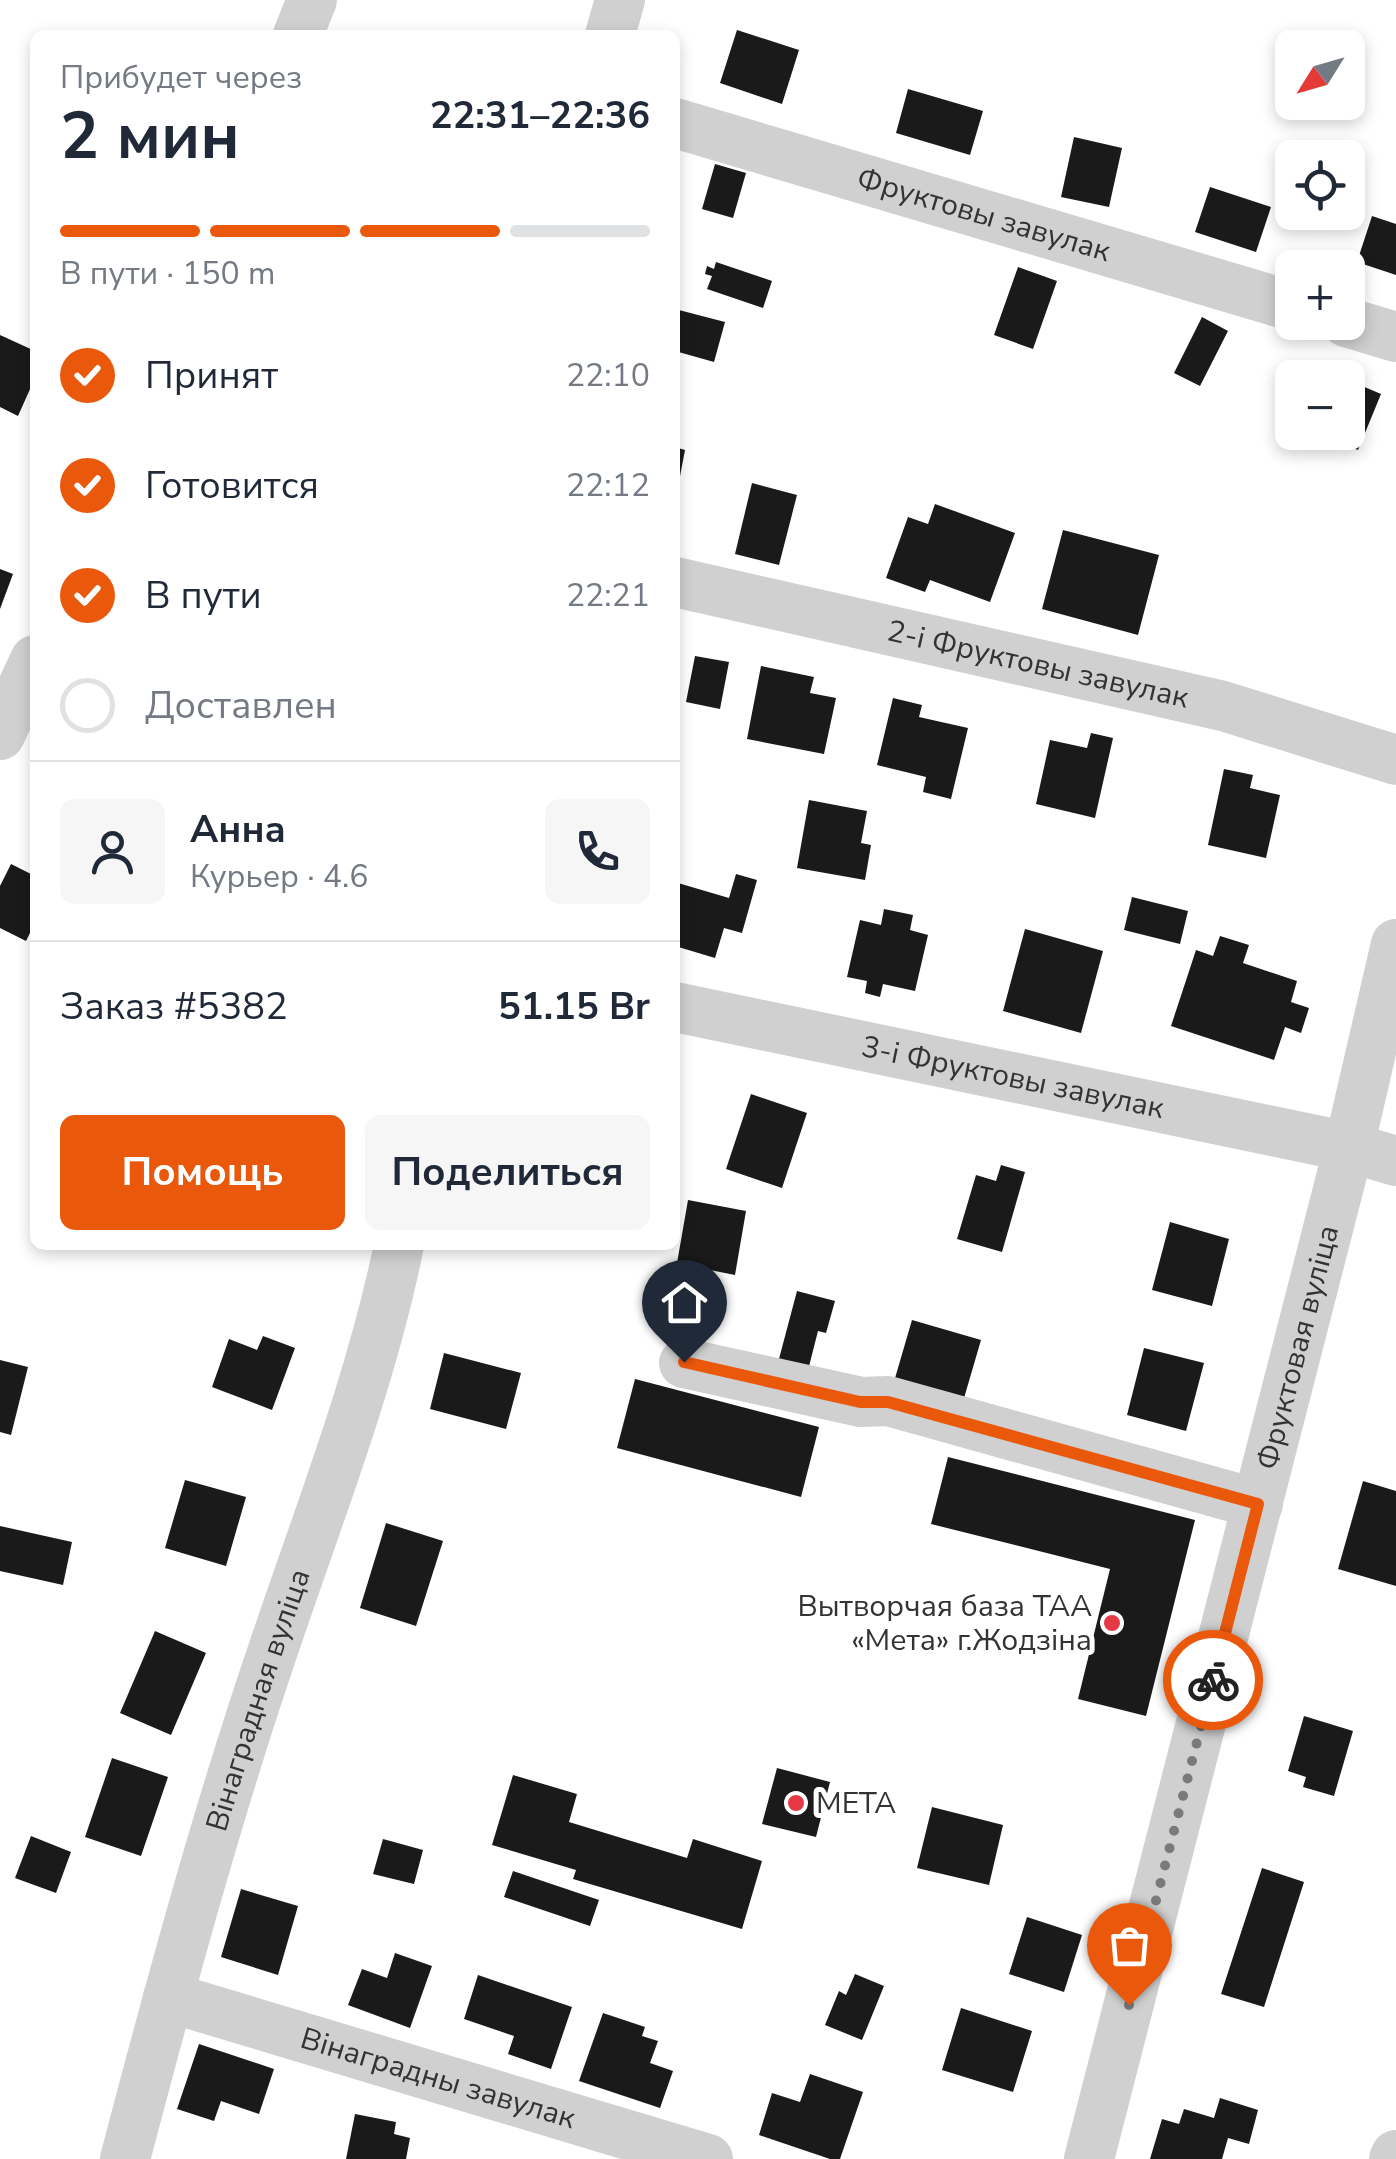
<!DOCTYPE html>
<html lang="ru">
<meta charset="utf-8">
<style>
:root{--surface:#fff;--page:#f6f6f7;--text:#1f2937;--muted:#747a83;--line:#e0e1e3;--accent:#ea580c}
body{margin:0;font-family:"Nunito Sans",sans-serif;background:var(--page);color:var(--text);height:100vh;display:flex;flex-direction:column;font-size:38px;white-space:nowrap}
*{box-sizing:border-box;margin:0}
p{font-size:32px;color:var(--muted)}
.icon{flex:none;width:55px;height:55px;fill:none;stroke:currentColor;stroke-width:2;stroke-linecap:round;stroke-linejoin:round}
.map{position:relative;flex:1;overflow:hidden}
.details{position:absolute;left:30px;top:30px;width:650px;height:1220px;display:flex;flex-direction:column;background:var(--surface);border-radius:15px;box-shadow:0 5px 15px #0003}
.details>*{flex:none}
.needle{width:65px;rotate:233deg}
.controls{position:absolute;left:1275px;top:30px;display:grid;gap:20px}
.controls a{display:grid;place-items:center;width:90px;height:90px;border-radius:15px;background:var(--surface);box-shadow:0 5px 15px #0003;font-size:50px}
.pin{position:absolute;display:grid;place-items:center;width:85px;height:85px;color:#fff;margin:-102px -42px;border-radius:50% 50% 50% 0;rotate:-45deg;box-shadow:0 0 10px #0007}
.pin .icon{rotate:45deg}
.courier{position:absolute;display:grid;place-items:center;width:100px;height:100px;margin:-50px;border:8px solid #ea580c;border-radius:50%;background:#fff;color:#222;box-shadow:0 2px 12px #0007}
.head em{font-style:normal;font-weight:700}
.head div{display:flex;flex-direction:column-reverse}
.head{display:flex;align-items:center;justify-content:space-between;height:170px;padding:0 30px}
h1{font-size:65px;font-weight:700;line-height:75px}
.bar{display:grid;grid-template-columns:repeat(4,1fr);gap:15px 10px;align-content:center;height:120px;padding:0 30px}
.bar i{height:12px;border-radius:8px;background:var(--line)}
.bar .on{background:var(--accent)}
.bar p{grid-column:span 4}
.line{display:flex;align-items:center;gap:25px;padding:0 30px;border-top:2px solid var(--line)}
.line div{flex:1}
.round{display:grid;place-items:center;flex:none;width:105px;height:105px;border-radius:15px;background:var(--page)}
ol{padding:0 30px;list-style:none}
li{display:flex;align-items:center;gap:30px;height:110px}
li p{margin-inline-start:auto}
li .icon{padding:10px;border-radius:50%;background:var(--accent);color:#fff;stroke-width:4}
li:last-child{color:var(--muted)}
li i{width:55px;height:55px;border:5px solid var(--line);border-radius:50%}
.primary-button{display:flex;gap:20px;margin-top:auto;padding:20px 30px}
.primary-button a{flex:1;height:115px;border-radius:15px;background:var(--accent);color:#fff;font-size:40px;font-weight:700;line-height:115px;text-align:center}
.primary-button a+a{background:var(--page);color:var(--text)}
.map>svg:first-child{display:block}
.building{fill:#1a1a1a}
.lines{fill:none;stroke-linecap:round;stroke-linejoin:round}
.minor{stroke:#d0d0d0;stroke-width:50}
.done{stroke:#7a7a7a;stroke-width:10;stroke-dasharray:0 18}
.route{stroke:#ea580c;stroke-width:12}
.poi-dot{fill:#e63946;stroke:#fff;stroke-width:4}
.labels{text-anchor:middle;dominant-baseline:central;stroke-width:10;stroke-linejoin:round;paint-order:stroke}
.street-label{font-size:30px;fill:#333;stroke:#fff}
.poi-label{font-size:30px;fill:#333;stroke:#fff;text-anchor:end}
</style>
<div class="map">
<svg width="1396" height="2159" viewBox="0 0 1396 2159">
<rect width="100%" height="100%" fill="#fff"/>
<path class="building" d="M 737,30 L 799,50 L 782,104 L 720,83 Z
M 908,89 L 983,111 L 970,155 L 896,133 Z
M 1074,137 L 1122,148 L 1109,207 L 1061,197 Z
M 715,164 L 746,173 L 733,218 L 702,209 Z
M 1210,187 L 1271,207 L 1256,252 L 1195,232 Z
M 1372,216 L 1396,224 L 1396,275 L 1357,262 Z
M 716,262 L 772,281 L 763,308 L 707,289 L 712,276 L 705,274 L 707,266 L 714,269 Z
M 1018,267 L 1057,281 L 1033,349 L 994,335 Z
M 675,309 L 725,322 L 714,362 L 675,351 Z
M 1202,317 L 1228,331 L 1200,386 L 1174,373 Z
M 0,335 L 35,351 L 35,378 L 18,416 L 0,407 Z
M 1348,380 L 1381,394 L 1358,450 L 1323,435 L 1324,432 L 1348,432 Z
M 675,447 L 685,450 L 677,492 L 675,492 Z
M 752,483 L 797,495 L 779,565 L 735,554 Z
M 935,504 L 1015,533 L 990,602 L 930,580 L 925,592 L 886,578 L 908,517 L 928,524 Z
M 1063,530 L 1159,555 L 1138,635 L 1042,609 Z
M 0,569 L 13,574 L 0,609 Z
M 695,656 L 729,662 L 720,709 L 686,702 Z
M 761,666 L 814,677 L 810,693 L 836,698 L 824,754 L 747,739 Z
M 893,698 L 922,705 L 919,717 L 968,728 L 951,799 L 923,792 L 926,777 L 877,765 Z
M 1091,733 L 1113,738 L 1095,818 L 1036,804 L 1050,740 L 1087,748 Z
M 1224,769 L 1253,775 L 1250,788 L 1280,795 L 1266,858 L 1208,845 Z
M 809,800 L 867,811 L 861,843 L 871,845 L 865,880 L 797,868 Z
M 11,864 L 35,876 L 31,895 L 35,897 L 35,923 L 26,941 L 0,928 L 0,886 Z
M 736,874 L 757,880 L 742,933 L 724,928 L 715,958 L 675,946 L 678,883 L 729,898 Z
M 1132,897 L 1188,911 L 1180,944 L 1124,930 Z
M 884,909 L 913,915 L 910,930 L 928,935 L 915,991 L 883,984 L 880,997 L 865,993 L 867,981 L 847,977 L 860,920 L 881,925 Z
M 1025,929 L 1103,951 L 1081,1033 L 1003,1011 Z
M 1220,936 L 1249,945 L 1243,963 L 1297,981 L 1291,1002 L 1309,1008 L 1301,1033 L 1285,1027 L 1274,1060 L 1171,1026 L 1196,950 L 1213,956 Z
M 751,1094 L 807,1113 L 782,1188 L 726,1169 Z
M 1001,1165 L 1025,1172 L 1002,1252 L 957,1239 L 976,1175 L 996,1181 Z
M 688,1200 L 746,1211 L 735,1275 L 700,1268 L 689,1330 L 666,1326 Z
M 1170,1222 L 1229,1239 L 1212,1306 L 1152,1290 Z
M 797,1291 L 835,1301 L 826,1333 L 818,1331 L 805,1382 L 775,1374 Z
M 912,1320 L 981,1340 L 962,1405 L 893,1385 Z
M 263,1336 L 295,1348 L 272,1410 L 212,1387 L 229,1339 L 257,1350 Z
M 1144,1348 L 1204,1363 L 1186,1431 L 1127,1415 Z
M 444,1353 L 521,1373 L 506,1429 L 430,1409 Z
M 0,1360 L 28,1367 L 11,1435 L 0,1432 Z
M 635,1379 L 819,1427 L 801,1497 L 617,1448 Z
M 948,1457 L 1195,1520 L 1146,1716 L 1078,1699 L 1110,1569 L 931,1524 Z
M 185,1480 L 246,1497 L 226,1566 L 165,1548 Z
M 1363,1481 L 1396,1491 L 1396,1586 L 1338,1569 Z
M 386,1523 L 443,1541 L 416,1626 L 360,1608 Z
M 0,1526 L 72,1542 L 63,1585 L 0,1571 Z
M 155,1631 L 206,1653 L 171,1735 L 120,1713 Z
M 1304,1716 L 1353,1731 L 1334,1796 L 1303,1787 L 1306,1777 L 1288,1771 Z
M 112,1758 L 168,1777 L 141,1856 L 85,1837 Z
M 777,1768 L 830,1782 L 816,1837 L 762,1824 Z
M 513,1775 L 577,1794 L 569,1822 L 687,1858 L 693,1839 L 762,1861 L 742,1929 L 573,1879 L 576,1870 L 492,1845 Z
M 932,1807 L 1003,1825 L 989,1885 L 917,1868 Z
M 31,1836 L 71,1852 L 56,1893 L 15,1878 Z
M 383,1839 L 423,1850 L 414,1884 L 373,1874 Z
M 1262,1868 L 1304,1882 L 1264,2007 L 1221,1994 Z
M 513,1871 L 599,1900 L 590,1926 L 504,1897 Z
M 241,1889 L 298,1906 L 278,1975 L 221,1957 Z
M 1027,1917 L 1082,1935 L 1064,1992 L 1009,1974 Z
M 395,1953 L 432,1966 L 410,2028 L 348,2005 L 362,1969 L 387,1978 Z
M 855,1974 L 884,1986 L 862,2040 L 825,2025 L 839,1991 L 846,1995 Z
M 478,1975 L 572,2007 L 551,2069 L 508,2054 L 514,2036 L 464,2019 Z
M 961,2008 L 1032,2031 L 1013,2092 L 942,2070 Z
M 603,2013 L 645,2027 L 642,2036 L 658,2041 L 650,2063 L 673,2071 L 660,2108 L 579,2081 Z
M 199,2044 L 274,2069 L 259,2114 L 221,2101 L 214,2121 L 177,2109 Z
M 810,2074 L 863,2092 L 840,2159 L 830,2159 L 759,2135 L 772,2093 L 800,2102 Z
M 1220,2098 L 1258,2110 L 1249,2144 L 1228,2138 L 1222,2159 L 1150,2159 L 1162,2119 L 1179,2124 L 1184,2109 L 1214,2118 Z
M 355,2114 L 396,2122 L 394,2134 L 410,2138 L 406,2159 L 346,2159 Z"/>
<g class="lines">
<g class="minor">
<path d="M 298,35 L 312,0"/>
<path d="M 610,35 L 620,0"/>
<path id="s1" d="M 675,123 L 1292,306"/>
<path d="M 1346,322 L 1396,337"/>
<path id="s2" d="M 675,582 L 1223,706 L 1396,760"/>
<path d="M 0,735 L 35,660"/>
<path id="s3" d="M 675,1007 L 1349,1147 L 1396,1161"/>
<path d="M 684,1363 L 861,1402 L 888,1401 L 1258,1504"/>
<path id="s4" d="M 168,1997 L 708,2159"/>
<path id="s5" d="M 125,2159 C 170,1988 216,1817 273,1650 C 318,1516 371,1383 399,1245"/>
<path id="s6" d="M 1089,2159 L 1349,1147 L 1396,944"/>
<path d="M 1394,2159 L 1396,2155"/>
</g>
</g>
<g class="lines">
<path class="done" d="M 1129,2005 L 1213,1680"/>
<path class="route" d="M 684,1362 L 860,1402 L 888,1402 L 1258,1504 L 1213,1680"/>
</g>
<g class="poi-dot">
<circle cx="1112" cy="1623" r="10"/>
<circle cx="796" cy="1803" r="10"/>
</g>
<g class="labels">
<g class="street-label">
<text stroke="none"><textPath href="#s1" startOffset="322">Фруктовы завулак</textPath></text>
<text stroke="none"><textPath href="#s2" startOffset="372">2-і Фруктовы завулак</textPath></text>
<text stroke="none"><textPath href="#s3" startOffset="345">3-і Фруктовы завулак</textPath></text>
<text stroke="none"><textPath href="#s6" startOffset="838">Фруктовая вуліца</textPath></text>
<text stroke="none"><textPath href="#s5" startOffset="478">Вінаградная вуліца</textPath></text>
<text stroke="none"><textPath href="#s4" startOffset="282">Вінаградны завулак</textPath></text>
</g>
<g class="poi-label">
<text x="1092" y="1606">Вытворчая база ТАА<tspan x="1092" dy="34">«Мета» г.Жодзіна</tspan></text>
<text x="816" y="1803" text-anchor="start">МЕТА</text>
</g>
</g>
</svg>
<div class="controls">
<a><svg class="needle" viewBox="-14 -14 28 28"><path d="M0-13l5 13h-10z" fill="#e53935"/><path d="M0 13l5-13h-10z" fill="#747a83"/></svg></a>
<a><svg class="icon" aria-label="locate" viewBox="0 0 24 24"><circle cx="12" cy="12" r="6"/><path d="M12 2v4M12 18v4M2 12h4M18 12h4"/></svg></a>
<a>+</a>
<a>−</a>
</div>
<div class="pin" style="left:1129px;top:2005px;background:#ea580c"><svg class="icon" aria-label="bag" viewBox="0 0 24 24"><path d="M5 8h14l-1 12H6zM9 8a3 3 0 0 1 6 0"/></svg></div>
<div class="pin" style="left:684px;top:1362px;background:#1f2937"><svg class="icon" aria-label="home" viewBox="0 0 24 24"><path d="M3 11l9-7 9 7M6 9v11h12V9"/></svg></div>
<div class="courier" style="left:1213px;top:1680px"><svg class="icon" aria-label="bike" viewBox="0 0 24 24"><circle cx="6" cy="16" r="4"/><circle cx="18" cy="16" r="4"/><path d="M6 16l4-8h5l3 8M10 8l3 8H6M13 5h3"/></svg></div>
<section class="details">
<div class="head"><div><h1>2 мин</h1><p>Прибудет через</p></div><em>22:31–22:36</em></div>
<div class="bar"><i class="on"></i><i class="on"></i><i class="on"></i><i></i><p>В пути · 150 m</p></div>
<ol>
<li><svg class="icon" aria-label="check" viewBox="0 0 24 24"><path d="M5 12l5 5 9-10"/></svg>Принят<p>22:10</p></li>
<li><svg class="icon" aria-label="check" viewBox="0 0 24 24"><path d="M5 12l5 5 9-10"/></svg>Готовится<p>22:12</p></li>
<li><svg class="icon" aria-label="check" viewBox="0 0 24 24"><path d="M5 12l5 5 9-10"/></svg>В пути<p>22:21</p></li>
<li><i></i>Доставлен</li>
</ol>
<div class="line" style="height:180px"><a class="round"><svg class="icon" aria-label="person" viewBox="0 0 24 24"><circle cx="12" cy="8" r="4"/><path d="M4 21q1-7 8-7t8 7"/></svg></a><div><b>Анна</b><p>Курьер · 4.6</p></div><a class="round"><svg class="icon" aria-label="phone" viewBox="0 0 24 24"><path d="M5 4h4l2 5-3 2q2 4 5 5l2-3 5 2v4C11 20 4 13 5 4z"/></svg></a></div>
<div class="line" style="height:130px"><div>Заказ #5382</div><b>51.15 Br</b></div>
<div class="primary-button"><a>Помощь</a><a>Поделиться</a></div>
</section>
</div>
